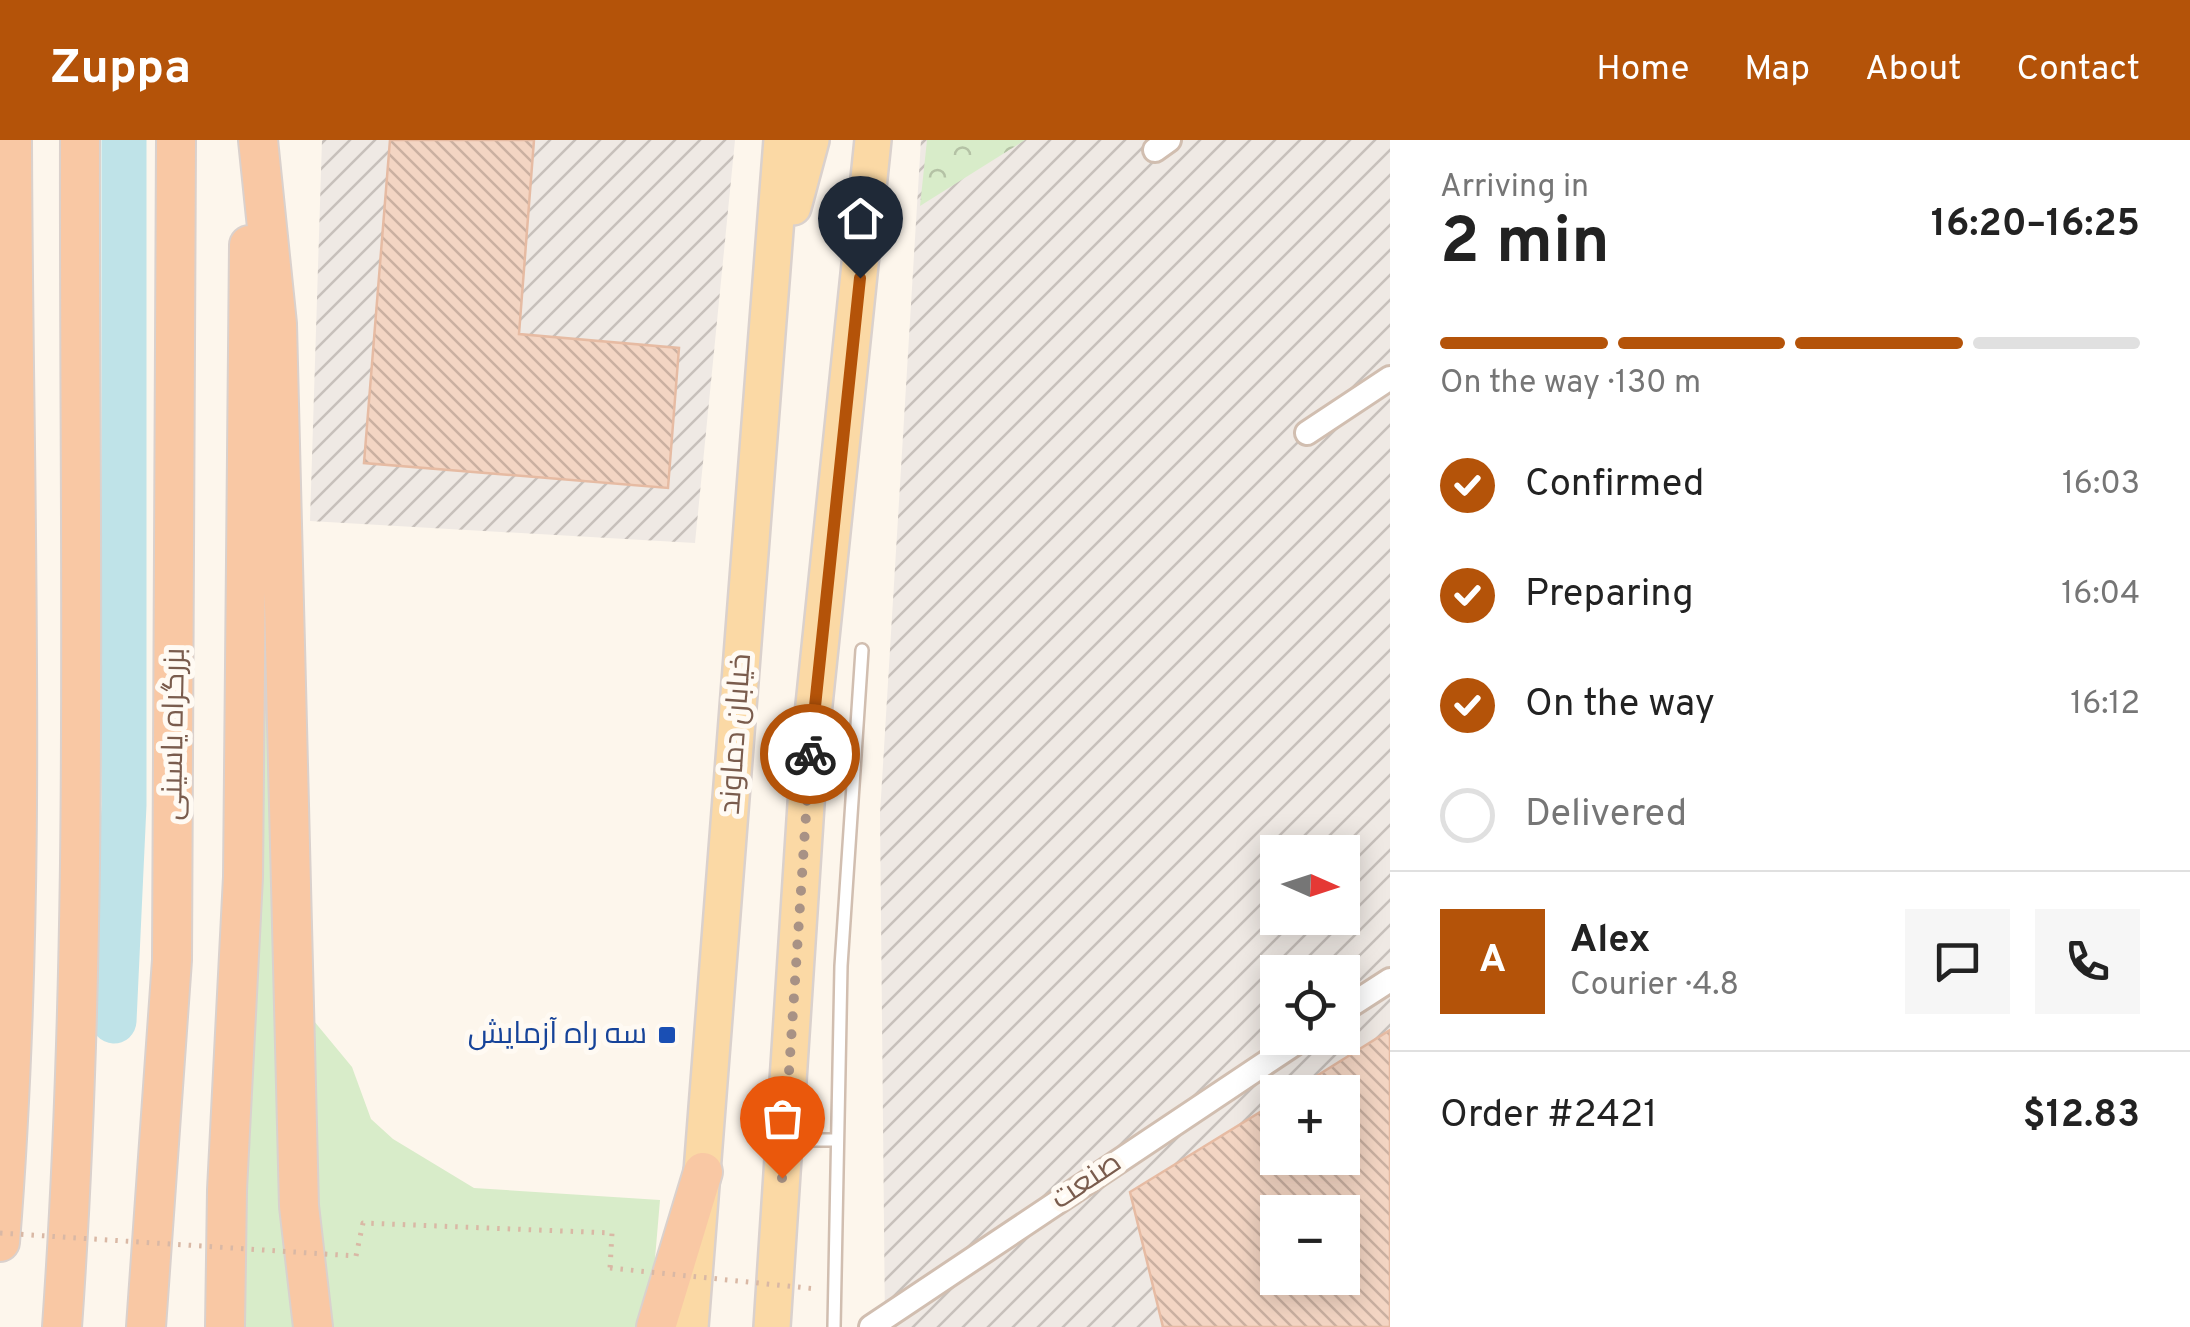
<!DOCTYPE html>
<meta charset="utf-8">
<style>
:root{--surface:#fff;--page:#f6f6f6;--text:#222;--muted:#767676;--line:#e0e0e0;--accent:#b45309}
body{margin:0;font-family:Overpass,Cairo,sans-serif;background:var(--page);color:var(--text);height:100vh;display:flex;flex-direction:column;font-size:38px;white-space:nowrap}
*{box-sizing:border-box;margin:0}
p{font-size:32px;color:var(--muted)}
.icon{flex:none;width:55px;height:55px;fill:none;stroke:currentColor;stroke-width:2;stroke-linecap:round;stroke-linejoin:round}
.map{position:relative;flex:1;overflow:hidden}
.drawer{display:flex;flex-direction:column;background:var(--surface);width:800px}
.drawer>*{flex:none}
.needle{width:65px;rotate:93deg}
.tools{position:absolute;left:1260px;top:695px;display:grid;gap:20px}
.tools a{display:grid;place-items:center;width:100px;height:100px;border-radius:0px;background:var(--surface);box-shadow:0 5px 25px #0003;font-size:50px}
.pin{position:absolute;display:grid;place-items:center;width:85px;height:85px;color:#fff;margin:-102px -42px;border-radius:50% 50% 50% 0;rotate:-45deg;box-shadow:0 0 10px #0007}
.pin .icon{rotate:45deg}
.courier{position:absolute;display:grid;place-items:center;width:100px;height:100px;margin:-50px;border:8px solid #b45309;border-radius:50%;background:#fff;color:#222;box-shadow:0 2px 12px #0007}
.summary em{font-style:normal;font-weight:700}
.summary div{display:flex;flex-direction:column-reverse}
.summary{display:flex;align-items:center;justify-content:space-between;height:170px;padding:0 50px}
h1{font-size:65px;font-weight:700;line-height:75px}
.bar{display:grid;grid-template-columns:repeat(4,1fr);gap:15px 10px;align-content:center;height:120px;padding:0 50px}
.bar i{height:12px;border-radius:8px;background:var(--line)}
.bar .on{background:var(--accent)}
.bar p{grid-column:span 4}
.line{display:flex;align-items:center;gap:25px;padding:0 50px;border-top:2px solid var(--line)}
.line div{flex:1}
.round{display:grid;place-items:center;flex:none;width:105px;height:105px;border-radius:0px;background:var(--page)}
ol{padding:0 50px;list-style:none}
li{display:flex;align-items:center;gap:30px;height:110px}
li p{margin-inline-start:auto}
li .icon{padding:10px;border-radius:50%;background:var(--accent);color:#fff;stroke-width:4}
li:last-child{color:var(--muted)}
li i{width:55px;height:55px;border:5px solid var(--line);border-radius:50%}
header{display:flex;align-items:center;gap:60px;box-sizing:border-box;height:140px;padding:0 50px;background:var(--accent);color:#fff}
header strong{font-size:48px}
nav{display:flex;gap:55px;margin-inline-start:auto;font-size:35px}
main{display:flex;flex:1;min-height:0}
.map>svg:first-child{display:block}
.industrial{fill:url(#industrial-furrows);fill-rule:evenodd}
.green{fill:#d8ecc9}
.park{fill:url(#park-crowns)}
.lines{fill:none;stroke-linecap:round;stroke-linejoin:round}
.river{stroke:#bfe3e8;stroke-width:45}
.building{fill:url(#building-back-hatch);stroke:#e6bba3;stroke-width:2.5;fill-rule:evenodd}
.service-casing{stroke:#d1beb0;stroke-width:16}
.minor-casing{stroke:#d1beb0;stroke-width:28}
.primary-casing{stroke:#dad1cd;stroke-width:40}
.trunk-casing{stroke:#dad1cd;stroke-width:42}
.path{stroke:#d9b8a5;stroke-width:5;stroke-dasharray:2.5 8;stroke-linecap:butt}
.service{stroke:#fff;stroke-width:11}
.minor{stroke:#fff;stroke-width:22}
.primary{stroke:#fbd9a5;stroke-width:35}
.trunk{stroke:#f9c8a4;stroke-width:38}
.path-bridge{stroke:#d9b8a5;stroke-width:5;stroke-dasharray:2.5 8;stroke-linecap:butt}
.done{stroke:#a89285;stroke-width:10;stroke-dasharray:0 18}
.route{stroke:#b45309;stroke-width:12}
.transit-dot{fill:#1a4fb4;stroke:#fffaf3;stroke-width:4}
.labels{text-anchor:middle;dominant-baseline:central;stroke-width:10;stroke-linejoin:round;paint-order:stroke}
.street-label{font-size:30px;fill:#7a5c4d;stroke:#fffaf3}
.transit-label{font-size:30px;fill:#164399;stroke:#fffaf3;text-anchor:end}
</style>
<header>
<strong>Zuppa</strong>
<nav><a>Home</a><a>Map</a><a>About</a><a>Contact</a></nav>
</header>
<main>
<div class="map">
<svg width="1390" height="1187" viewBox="0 0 1390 1187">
<defs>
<pattern id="industrial-furrows" width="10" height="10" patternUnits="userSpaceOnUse" patternTransform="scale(2.5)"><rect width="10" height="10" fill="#efe9e4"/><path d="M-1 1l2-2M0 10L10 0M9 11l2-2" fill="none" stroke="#c7c0bb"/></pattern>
<pattern id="park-crowns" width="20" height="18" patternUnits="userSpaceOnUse" patternTransform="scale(2.5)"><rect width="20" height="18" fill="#d8ecc9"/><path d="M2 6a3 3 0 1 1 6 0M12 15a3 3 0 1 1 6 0" fill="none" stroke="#b4c2a5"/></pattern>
<pattern id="building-back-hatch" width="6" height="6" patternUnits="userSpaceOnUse" patternTransform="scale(2.5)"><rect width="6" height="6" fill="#f3d5c3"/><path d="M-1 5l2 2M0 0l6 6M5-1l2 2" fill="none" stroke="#cab0a1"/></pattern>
</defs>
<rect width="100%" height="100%" fill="#fdf6ec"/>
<path class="industrial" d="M 322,0 L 735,0 L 695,403 L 310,381 Z
M 921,0 L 1390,0 L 1390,1187 L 885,1187 L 880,674 ZM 1278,712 L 1342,712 L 1342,778 L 1278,778 ZM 1278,832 L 1342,832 L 1342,898 L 1278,898 ZM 1278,952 L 1342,952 L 1342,1018 L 1278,1018 ZM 1278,1072 L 1342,1072 L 1342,1138 L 1278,1138 Z"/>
<path class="green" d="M 260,309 L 306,1187 L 243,1187 Z
M 304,869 L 352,927 L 371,979 L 393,999 L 474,1048 L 660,1060 L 653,1142 L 641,1187 L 321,1187 Z"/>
<path class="park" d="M 927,0 L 1025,0 L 920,66 Z"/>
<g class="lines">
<path class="river" d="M 114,881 L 124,665 L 124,0"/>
</g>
<path class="building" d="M 390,0 L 534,0 L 519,194 L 679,208 L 668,348 L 364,323 Z
M 1390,890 L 1390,1187 L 1163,1187 L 1130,1052 L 1278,961 L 1278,1018 L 1342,1018 L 1342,952 L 1291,952 ZM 1278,1072 L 1342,1072 L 1342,1138 L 1278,1138 Z"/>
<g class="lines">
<g class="service-casing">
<path id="service" d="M 790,1000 L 836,1000
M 834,1187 L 841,826 L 862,510"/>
</g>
<g class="minor-casing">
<path id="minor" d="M 1155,10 L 1169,0
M 1307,293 L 1390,238
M 1342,871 L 1390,840
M 871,1187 L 1303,898"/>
</g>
<g class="primary-casing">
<path id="primary" d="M 793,67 L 811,0
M 690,1187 L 782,0
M 772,1187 L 810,603 L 873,0"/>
</g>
<g class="trunk-casing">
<path id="trunk" d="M 258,0 L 277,184 L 299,1066 L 313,1187
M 0,1102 C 29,736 13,367 12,0
M 62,1187 C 90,792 79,396 80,0
M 146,1187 L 172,820 L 176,0
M 225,1187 L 227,1050 L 243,737 L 249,105
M 656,1187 L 703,1032"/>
</g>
<path class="path" d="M 356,1116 L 363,1083 L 612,1093 L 610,1128"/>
<use href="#service" class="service"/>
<use href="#minor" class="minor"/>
<use href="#primary" class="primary"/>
<use href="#trunk" class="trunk"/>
<path class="path-bridge" d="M 0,1093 L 356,1116
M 610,1128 L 817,1149"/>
</g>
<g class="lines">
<path class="done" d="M 782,1038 L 810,614"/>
<path class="route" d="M 810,614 L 860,138"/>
</g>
<rect class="transit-dot" x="657" y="885" width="20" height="20" rx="5"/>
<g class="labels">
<g class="street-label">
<text transform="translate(175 594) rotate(-89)">بزرگراه یاسینی</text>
<text transform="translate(737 594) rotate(-86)">خیابان دماوند</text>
<text transform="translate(1087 1042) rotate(-34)">صنعت</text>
</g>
<g class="transit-label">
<text x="647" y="895">سه راه آزمایش</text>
</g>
</g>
</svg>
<div class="tools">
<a><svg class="needle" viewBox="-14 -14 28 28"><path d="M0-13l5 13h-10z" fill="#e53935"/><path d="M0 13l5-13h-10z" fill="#767676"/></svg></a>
<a><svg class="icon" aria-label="locate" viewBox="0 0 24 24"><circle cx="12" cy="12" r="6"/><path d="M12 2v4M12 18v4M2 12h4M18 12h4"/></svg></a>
<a>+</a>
<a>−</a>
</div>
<div class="pin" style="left:782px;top:1038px;background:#ea580c"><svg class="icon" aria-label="bag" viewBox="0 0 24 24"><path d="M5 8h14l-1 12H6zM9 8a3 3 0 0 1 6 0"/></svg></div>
<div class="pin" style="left:860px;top:138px;background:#1f2937"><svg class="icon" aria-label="home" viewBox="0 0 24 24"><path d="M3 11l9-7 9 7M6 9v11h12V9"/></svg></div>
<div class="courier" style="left:810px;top:614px"><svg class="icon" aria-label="bike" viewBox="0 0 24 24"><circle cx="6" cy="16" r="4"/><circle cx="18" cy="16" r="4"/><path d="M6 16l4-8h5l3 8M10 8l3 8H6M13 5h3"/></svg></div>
</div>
<section class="drawer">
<div class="summary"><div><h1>2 min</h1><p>Arriving in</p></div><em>16:20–16:25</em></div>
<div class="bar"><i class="on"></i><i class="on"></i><i class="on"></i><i></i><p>On the way · 130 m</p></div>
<ol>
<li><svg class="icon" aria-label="check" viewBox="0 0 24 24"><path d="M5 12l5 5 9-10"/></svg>Confirmed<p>16:03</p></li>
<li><svg class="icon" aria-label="check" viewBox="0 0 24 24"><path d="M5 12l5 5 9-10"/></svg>Preparing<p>16:04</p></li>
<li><svg class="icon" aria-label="check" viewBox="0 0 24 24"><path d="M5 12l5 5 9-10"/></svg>On the way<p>16:12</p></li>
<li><i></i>Delivered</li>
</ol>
<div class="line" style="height:180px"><b class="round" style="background:var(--accent);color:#fff">A</b><div><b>Alex</b><p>Courier · 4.8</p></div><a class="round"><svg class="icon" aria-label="chat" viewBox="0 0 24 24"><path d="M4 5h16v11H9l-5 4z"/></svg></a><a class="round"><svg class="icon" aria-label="phone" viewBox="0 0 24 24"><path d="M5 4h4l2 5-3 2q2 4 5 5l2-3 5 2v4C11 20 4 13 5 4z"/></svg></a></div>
<div class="line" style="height:130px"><div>Order #2421</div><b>$12.83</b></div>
</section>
</main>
